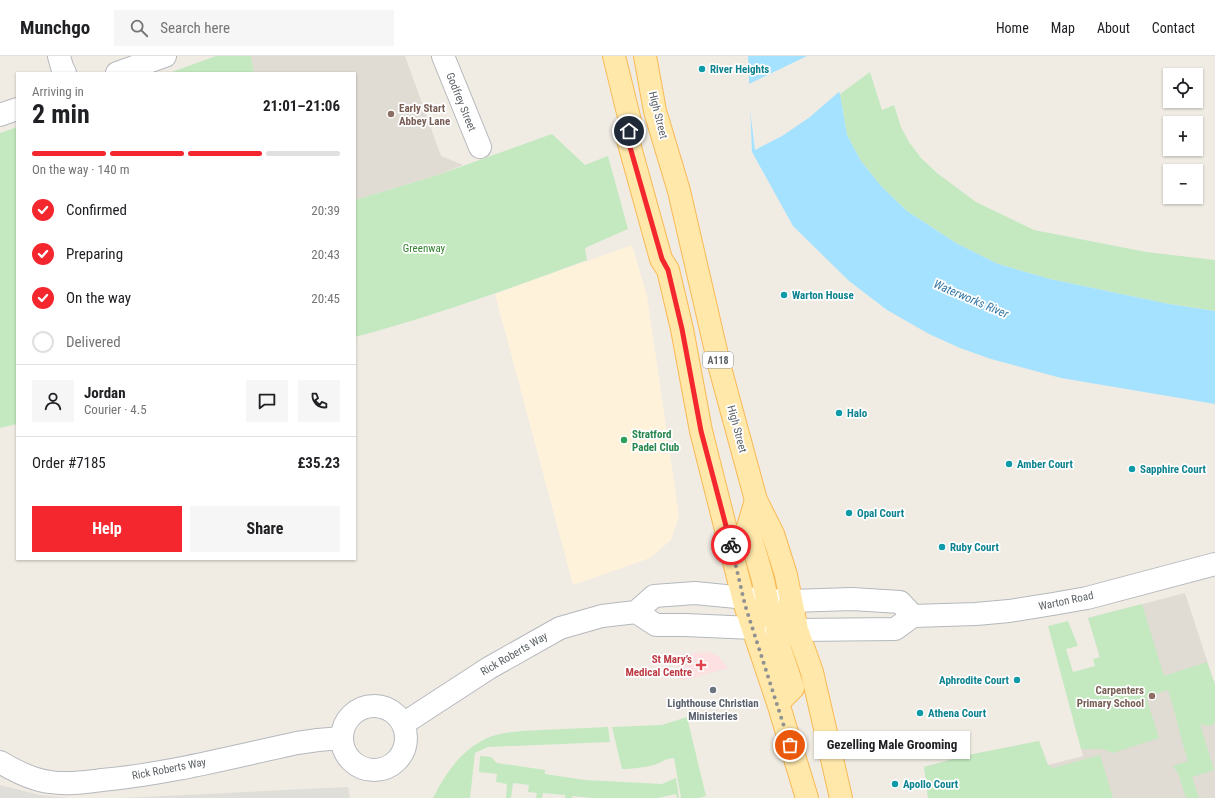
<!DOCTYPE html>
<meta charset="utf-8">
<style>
:root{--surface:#fff;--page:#f6f6f6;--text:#202124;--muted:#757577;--line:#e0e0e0;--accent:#f3272d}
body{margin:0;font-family:"Roboto Condensed",sans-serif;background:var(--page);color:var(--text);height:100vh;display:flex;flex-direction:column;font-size:15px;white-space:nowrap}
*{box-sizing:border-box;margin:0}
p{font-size:13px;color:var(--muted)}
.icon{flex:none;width:22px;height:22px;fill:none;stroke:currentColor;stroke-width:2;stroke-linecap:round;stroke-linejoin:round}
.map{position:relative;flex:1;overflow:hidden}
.sheet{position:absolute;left:16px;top:16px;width:340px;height:488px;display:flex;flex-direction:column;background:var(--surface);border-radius:0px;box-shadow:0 1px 3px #0004}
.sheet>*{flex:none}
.buttons{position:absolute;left:1163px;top:12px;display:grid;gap:8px}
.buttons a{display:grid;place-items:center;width:40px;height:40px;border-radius:0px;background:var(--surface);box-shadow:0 1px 3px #0004;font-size:20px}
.pin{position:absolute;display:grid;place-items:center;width:34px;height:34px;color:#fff;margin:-17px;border:2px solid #fff;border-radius:50%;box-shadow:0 1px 4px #0007}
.courier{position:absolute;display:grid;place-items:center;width:40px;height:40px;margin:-20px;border:3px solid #f3272d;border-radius:50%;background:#fff;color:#222;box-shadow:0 1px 5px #0007}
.bubble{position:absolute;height:28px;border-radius:0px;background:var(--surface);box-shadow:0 1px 3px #0004;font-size:13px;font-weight:700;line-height:28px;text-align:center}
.overview em{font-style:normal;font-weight:700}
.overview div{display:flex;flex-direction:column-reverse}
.overview{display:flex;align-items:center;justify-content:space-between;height:68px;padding:0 16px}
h1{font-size:26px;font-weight:700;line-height:30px}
.bar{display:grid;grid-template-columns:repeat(4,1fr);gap:6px 4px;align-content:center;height:48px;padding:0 16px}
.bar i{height:5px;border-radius:3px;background:var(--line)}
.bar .active{background:var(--accent)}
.bar p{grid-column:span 4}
.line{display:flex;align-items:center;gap:10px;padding:0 16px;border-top:1px solid var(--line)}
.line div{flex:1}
.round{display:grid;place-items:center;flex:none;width:42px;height:42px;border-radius:0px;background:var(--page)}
ol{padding:0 16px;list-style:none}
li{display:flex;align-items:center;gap:12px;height:44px}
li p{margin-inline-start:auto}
li .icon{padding:4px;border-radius:50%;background:var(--accent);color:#fff;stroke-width:4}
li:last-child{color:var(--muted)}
li i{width:22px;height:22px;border:2px solid var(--line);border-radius:50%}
.cta{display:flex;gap:8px;margin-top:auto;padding:8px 16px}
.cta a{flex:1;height:46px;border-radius:0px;background:var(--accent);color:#fff;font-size:16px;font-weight:700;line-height:46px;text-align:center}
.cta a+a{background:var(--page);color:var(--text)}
header{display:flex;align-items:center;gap:24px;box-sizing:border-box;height:56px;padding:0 20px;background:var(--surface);border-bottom:1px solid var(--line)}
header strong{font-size:19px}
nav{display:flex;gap:22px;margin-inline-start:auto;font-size:14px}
.search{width:280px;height:36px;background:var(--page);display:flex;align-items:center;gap:10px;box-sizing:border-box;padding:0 14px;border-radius:0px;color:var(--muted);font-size:15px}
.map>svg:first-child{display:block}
.commercial{fill:#fff2da}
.industrial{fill:#e0ded9}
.education{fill:#e0dbd3}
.medical{fill:#fde0e1}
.green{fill:#c4e9c0}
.water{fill:#a5e2ff}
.pier{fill:#f0ece4}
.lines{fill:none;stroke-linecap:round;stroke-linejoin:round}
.minor-casing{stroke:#b5b8bc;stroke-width:24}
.major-casing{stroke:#fab954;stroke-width:24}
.minor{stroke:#fff;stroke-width:22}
.major{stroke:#ffe8aa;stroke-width:22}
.done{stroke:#909292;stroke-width:4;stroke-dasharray:0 7.2}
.route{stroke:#f3272d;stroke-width:5}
.culture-dot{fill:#0f9aa8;stroke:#fff;stroke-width:1.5}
.education-dot{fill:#8d6e63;stroke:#fff;stroke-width:1.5}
.leisure-dot{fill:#2e9e5b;stroke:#fff;stroke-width:1.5}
.health-dot{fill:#e0444e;stroke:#fff;stroke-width:1.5}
.worship-dot{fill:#6b7280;stroke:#fff;stroke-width:1.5}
.labels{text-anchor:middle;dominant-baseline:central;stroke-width:3.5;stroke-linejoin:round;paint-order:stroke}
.shield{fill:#fff;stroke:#8d9194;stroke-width:1}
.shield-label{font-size:10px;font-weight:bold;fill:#5c6266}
.culture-label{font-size:11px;font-weight:bold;fill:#0d838f;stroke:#fff;text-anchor:start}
.street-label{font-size:11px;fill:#5c6266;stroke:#fff}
.education-label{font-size:11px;font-weight:bold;fill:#785e54;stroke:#fff;text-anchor:start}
.park-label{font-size:11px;fill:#34822f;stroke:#fff}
.leisure-label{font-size:11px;font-weight:bold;fill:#27864d;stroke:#fff;text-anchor:start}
.health-label{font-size:11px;font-weight:bold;fill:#be3a42;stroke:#fff;text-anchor:end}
.worship-label{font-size:11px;font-weight:bold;fill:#5b616d;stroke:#fff}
.water-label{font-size:12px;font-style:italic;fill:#3779a6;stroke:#fff}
</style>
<header>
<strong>Munchgo</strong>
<div class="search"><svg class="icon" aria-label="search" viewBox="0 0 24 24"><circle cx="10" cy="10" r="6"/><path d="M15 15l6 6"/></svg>Search here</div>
<nav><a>Home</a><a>Map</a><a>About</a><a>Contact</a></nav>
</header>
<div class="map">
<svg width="1215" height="742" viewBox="0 0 1215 742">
<rect width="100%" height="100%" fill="#f0ece4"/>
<path class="commercial" d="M 632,189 L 647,240 L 679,460 L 671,484 L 650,502 L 573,529 L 495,238 Z"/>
<path class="industrial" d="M 0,729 L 40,739 L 71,742 L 0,742 Z
M 348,731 L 350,742 L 124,742 Z"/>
<path class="education" d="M 251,0 L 405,0 L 441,100 L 463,109 L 438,119 L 355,144 L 355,17 L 254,17 Z
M 1185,537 L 1215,629 L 1215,742 L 928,742 L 924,711 L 968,699 L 1039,685 L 1048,709 L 1083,700 L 1069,646 L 1110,634 L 1088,562 Z"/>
<path class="medical" d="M 709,596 L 718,600 L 728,612 L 681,625 L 675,603 L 694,597 Z"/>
<path class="green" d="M 216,0 L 251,0 L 254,17 L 169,17 Z
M 870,16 L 882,54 L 894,49 L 901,71 L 909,86 L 921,102 L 937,117 L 976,146 L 1034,174 L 1146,196 L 1215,204 L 1215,255 L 1169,248 L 1050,223 L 998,208 L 956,187 L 907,155 L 882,131 L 861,105 L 847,79 L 840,38 Z
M 17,71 L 17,368 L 0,372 L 0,77 Z
M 552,78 L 585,109 L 608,100 L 628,173 L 585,192 L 587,204 C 511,232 434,260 355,281 L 355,144 L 438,119 Z
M 1142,548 L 1164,620 L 1207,606 L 1215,629 L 1215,667 L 1210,670 L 1200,668 L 1214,714 L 1192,721 L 1199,742 L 1186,742 L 1178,717 L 1173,710 L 1188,705 C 1180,681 1176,658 1168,634 L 1146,641 L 1159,682 L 1113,697 L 1103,693 L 1081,693 L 1048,570 L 1068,565 L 1078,590 L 1066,593 L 1073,616 L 1095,610 L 1093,603 L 1100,601 L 1088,562 Z
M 687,661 L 706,740 L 699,742 L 681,742 L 674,702 C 665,703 666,704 659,707 C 651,711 630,713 622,713 L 612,671 L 662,669 Z
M 608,671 L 610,686 L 488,691 L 475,697 L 470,742 L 433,742 C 445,718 461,694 487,682 C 503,675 524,675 541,674 C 564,673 586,672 608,671 Z
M 1039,685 L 1048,709 L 1053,712 L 1100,699 L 1113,742 L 928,742 L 924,711 L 968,699 Z
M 480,700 L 491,701 L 497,707 L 545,714 L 545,718 L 585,724 L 662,728 L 676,722 L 679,742 L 677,742 L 676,738 L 657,742 L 592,742 L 573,740 L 572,742 L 565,742 L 565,739 L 543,737 L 542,742 L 536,742 L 537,737 L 528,736 L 529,729 L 513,727 L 511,742 L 506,742 L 507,728 L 496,726 L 497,718 L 479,716 Z"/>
<path class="water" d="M 748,0 L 826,0 L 840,38 L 847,79 L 861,105 L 882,131 L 907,155 L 956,187 L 998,208 L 1050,223 L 1169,248 L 1215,255 L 1215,348 L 1061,322 L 991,303 L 960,292 L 929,278 L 887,254 L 849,225 L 793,170 L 752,96 Z"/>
<path class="pier" d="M 807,0 L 828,0 L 841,34 L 810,61 L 782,80 L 755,94 L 747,29 Z"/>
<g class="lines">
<g class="minor-casing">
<path id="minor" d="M 59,0 L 62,11 L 65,17
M 443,0 L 480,91
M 117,17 L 165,0
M 0,59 L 17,53
M 636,556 L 656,569 L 685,569 L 797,574 L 895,573 L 913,560 L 976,558 L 1009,555 L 1053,548 L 1087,542 L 1215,508
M342 682a32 32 0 1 1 64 0a32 32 0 1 1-64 0Z
M 403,668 L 489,612 L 560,572 L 602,560 L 636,556 L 654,540 L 695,537 L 767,544 L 791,545 L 852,543 L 900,546 L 913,560
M 0,706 C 15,715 32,724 50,726 C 67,729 86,726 102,724 C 168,718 232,701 297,687 L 318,684 L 341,682"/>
</g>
<g class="major-casing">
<path id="major" d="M 614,0 L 630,65 L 628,84 L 661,203 L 668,214 L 682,273 L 701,375 L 745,549 L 778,647 L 807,742
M 645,0 L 655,55 L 679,135 L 720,312 L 756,444 L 773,478 L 786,519 L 797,574 L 812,616 L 841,742
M 753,572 L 767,544 L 763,524 L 748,471 L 756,444
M 778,647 L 793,632 L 780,593 L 777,573 L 791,545"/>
</g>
<use href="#minor" class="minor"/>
<use href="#major" class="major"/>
</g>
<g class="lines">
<path class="done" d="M 731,489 L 745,549 L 790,689"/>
<path class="route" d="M 629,75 L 628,84 L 662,203 L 668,214 L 682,273 L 701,375 L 731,489"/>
</g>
<g class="culture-dot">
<circle cx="702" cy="13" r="4"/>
<circle cx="784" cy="239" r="4"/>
<circle cx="839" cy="357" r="4"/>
<circle cx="1009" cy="408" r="4"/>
<circle cx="1132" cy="413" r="4"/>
<circle cx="849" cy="457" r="4"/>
<circle cx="942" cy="491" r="4"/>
<circle cx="1017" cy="624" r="4"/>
<circle cx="920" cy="657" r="4"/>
<circle cx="895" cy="728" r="4"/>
</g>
<g class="education-dot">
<circle cx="391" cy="58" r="4"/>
<circle cx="1152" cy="640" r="4"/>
</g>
<circle class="leisure-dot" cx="624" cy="384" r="4"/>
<path class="health-dot" d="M699 603h4v4h4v4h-4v4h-4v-4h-4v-4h4z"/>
<circle class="worship-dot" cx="713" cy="634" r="4"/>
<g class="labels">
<rect class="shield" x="703" y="296" width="30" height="16" rx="3"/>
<g class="shield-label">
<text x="718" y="304">A118</text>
</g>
<g class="culture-label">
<text x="710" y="13">River Heights</text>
<text x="792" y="239">Warton House</text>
<text x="847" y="357">Halo</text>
<text x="1017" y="408">Amber Court</text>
<text x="1140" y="413">Sapphire Court</text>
<text x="857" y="457">Opal Court</text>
<text x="950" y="491">Ruby Court</text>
<text x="1009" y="624" text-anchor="end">Aphrodite Court</text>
<text x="928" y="657">Athena Court</text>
<text x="903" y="728">Apollo Court</text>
</g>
<g class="street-label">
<text transform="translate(461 46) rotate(68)">Godfrey Street</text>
<text transform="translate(658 59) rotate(76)">High Street</text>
<text transform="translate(737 373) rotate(75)">High Street</text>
<text transform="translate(1066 545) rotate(-12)">Warton Road</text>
<text transform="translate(514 598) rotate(-30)">Rick Roberts Way</text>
<text transform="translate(169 713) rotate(-11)">Rick Roberts Way</text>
</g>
<g class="education-label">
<text x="399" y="52">Early Start<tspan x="399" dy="13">Abbey Lane</tspan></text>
<text x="1144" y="634" text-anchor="end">Carpenters<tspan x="1144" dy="13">Primary School</tspan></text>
</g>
<g class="park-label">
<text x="424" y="192">Greenway</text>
</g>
<g class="leisure-label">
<text x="632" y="378">Stratford<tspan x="632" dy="13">Padel Club</tspan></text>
</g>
<g class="health-label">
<text x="692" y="603">St Mary’s<tspan x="692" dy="13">Medical Centre</tspan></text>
</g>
<g class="worship-label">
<text x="713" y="647">Lighthouse Christian<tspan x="713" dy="13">Ministeries</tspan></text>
</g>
<g class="water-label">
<text transform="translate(971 243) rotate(23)">Waterworks River</text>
</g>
</g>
</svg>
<div class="buttons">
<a><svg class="icon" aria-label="locate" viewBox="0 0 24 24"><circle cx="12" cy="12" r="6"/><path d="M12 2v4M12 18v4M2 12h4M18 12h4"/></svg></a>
<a>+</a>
<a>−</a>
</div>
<div class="pin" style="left:790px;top:689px;background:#ea580c"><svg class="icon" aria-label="bag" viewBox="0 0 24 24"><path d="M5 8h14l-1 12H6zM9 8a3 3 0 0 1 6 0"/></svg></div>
<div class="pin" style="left:629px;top:75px;background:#1f2937"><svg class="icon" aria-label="home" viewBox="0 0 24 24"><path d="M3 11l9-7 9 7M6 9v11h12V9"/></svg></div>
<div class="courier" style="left:731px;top:489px"><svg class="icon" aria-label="bike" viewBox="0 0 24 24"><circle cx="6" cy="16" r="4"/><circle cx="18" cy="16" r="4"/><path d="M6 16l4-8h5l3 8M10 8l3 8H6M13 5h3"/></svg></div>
<div class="bubble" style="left:814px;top:675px;width:156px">Gezelling Male Grooming</div>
<section class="sheet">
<div class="overview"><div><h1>2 min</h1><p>Arriving in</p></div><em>21:01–21:06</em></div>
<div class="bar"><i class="active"></i><i class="active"></i><i class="active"></i><i></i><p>On the way · 140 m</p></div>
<ol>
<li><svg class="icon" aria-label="check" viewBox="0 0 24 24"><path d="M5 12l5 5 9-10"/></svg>Confirmed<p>20:39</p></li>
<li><svg class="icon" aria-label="check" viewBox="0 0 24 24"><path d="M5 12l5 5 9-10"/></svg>Preparing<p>20:43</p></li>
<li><svg class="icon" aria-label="check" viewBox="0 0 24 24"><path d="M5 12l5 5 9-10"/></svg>On the way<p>20:45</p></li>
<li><i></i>Delivered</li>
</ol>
<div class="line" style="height:72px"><a class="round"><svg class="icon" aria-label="person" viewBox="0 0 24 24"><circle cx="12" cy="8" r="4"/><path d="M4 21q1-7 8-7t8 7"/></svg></a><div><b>Jordan</b><p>Courier · 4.5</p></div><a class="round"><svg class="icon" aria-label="chat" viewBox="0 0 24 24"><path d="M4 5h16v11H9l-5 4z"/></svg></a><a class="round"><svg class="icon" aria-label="phone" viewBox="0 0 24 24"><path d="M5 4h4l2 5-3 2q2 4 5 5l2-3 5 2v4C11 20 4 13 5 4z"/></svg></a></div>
<div class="line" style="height:52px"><div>Order #7185</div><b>£35.23</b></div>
<div class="cta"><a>Help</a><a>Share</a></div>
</section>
</div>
